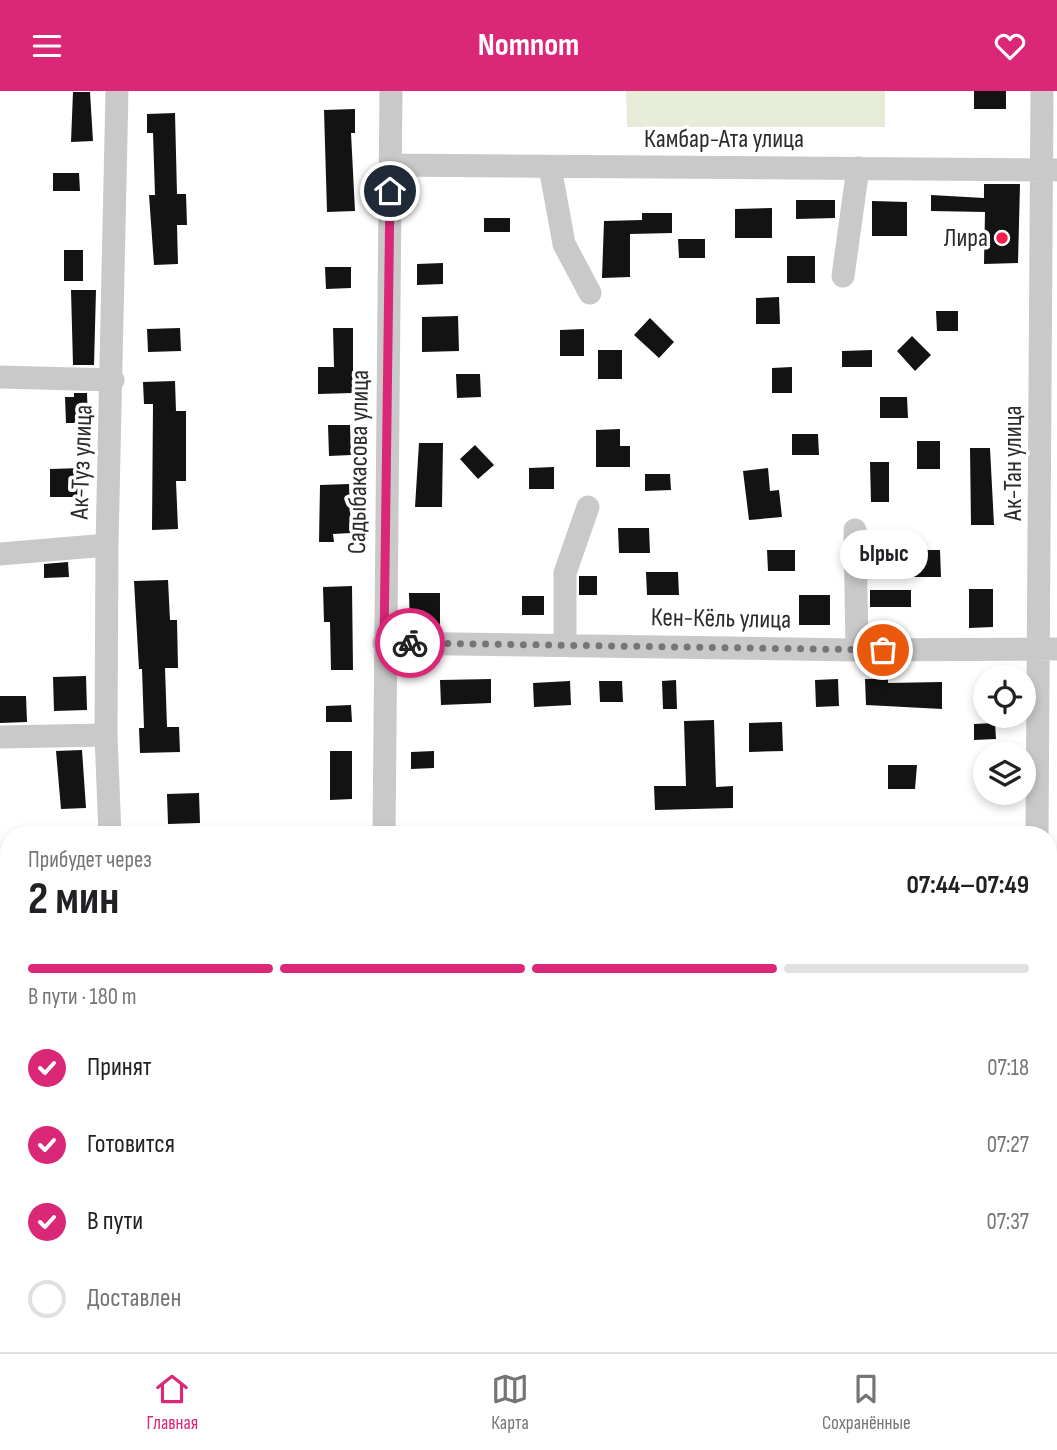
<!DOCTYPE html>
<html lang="ru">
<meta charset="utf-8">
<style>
:root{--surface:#fff;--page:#f2f2f2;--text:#202124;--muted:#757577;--line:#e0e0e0;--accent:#db2777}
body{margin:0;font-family:"Sofia Sans Condensed",sans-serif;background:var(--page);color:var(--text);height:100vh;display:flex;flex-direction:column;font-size:26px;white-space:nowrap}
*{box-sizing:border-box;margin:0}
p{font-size:23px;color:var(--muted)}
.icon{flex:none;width:38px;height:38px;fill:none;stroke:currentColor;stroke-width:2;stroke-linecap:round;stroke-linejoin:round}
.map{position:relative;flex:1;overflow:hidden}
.details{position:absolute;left:0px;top:735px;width:1057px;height:527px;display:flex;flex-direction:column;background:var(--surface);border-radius:28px 28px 0 0;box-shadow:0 4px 10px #0003}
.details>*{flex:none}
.buttons{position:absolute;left:973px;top:574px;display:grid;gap:14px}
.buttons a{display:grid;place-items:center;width:63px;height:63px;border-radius:50%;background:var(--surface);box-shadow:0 4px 10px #0003;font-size:35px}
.pin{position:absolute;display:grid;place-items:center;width:60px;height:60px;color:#fff;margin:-30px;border:4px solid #fff;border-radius:50%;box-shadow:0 2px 7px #0007}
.courier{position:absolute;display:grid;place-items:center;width:70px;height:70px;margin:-35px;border:5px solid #db2777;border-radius:50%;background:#fff;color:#222;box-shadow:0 2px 9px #0007}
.bubble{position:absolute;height:49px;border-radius:24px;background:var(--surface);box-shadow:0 4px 10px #0003;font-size:23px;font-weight:700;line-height:49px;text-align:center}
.headline em{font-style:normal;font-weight:700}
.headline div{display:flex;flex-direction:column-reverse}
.headline{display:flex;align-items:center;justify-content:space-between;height:119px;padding:0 28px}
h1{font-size:46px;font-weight:700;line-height:52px}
.bar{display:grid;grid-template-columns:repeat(4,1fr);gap:10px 7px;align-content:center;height:84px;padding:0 28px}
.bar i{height:9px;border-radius:5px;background:var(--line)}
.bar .selected{background:var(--accent)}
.bar p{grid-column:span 4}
ol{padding:0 28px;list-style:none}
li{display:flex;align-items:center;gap:21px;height:77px}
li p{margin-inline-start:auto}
li .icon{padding:7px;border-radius:50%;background:var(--accent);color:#fff;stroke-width:4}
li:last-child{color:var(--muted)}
li i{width:38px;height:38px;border:4px solid var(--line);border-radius:50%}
header{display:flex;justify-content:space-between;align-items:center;height:91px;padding:0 28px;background:var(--accent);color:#fff;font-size:32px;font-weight:700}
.menu{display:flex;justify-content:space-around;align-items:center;height:98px;border-top:2px solid var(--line);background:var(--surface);font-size:19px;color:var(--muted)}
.menu a{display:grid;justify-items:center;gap:4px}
.menu .selected{color:var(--accent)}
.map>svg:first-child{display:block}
.green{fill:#e6ecd8}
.building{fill:#131313}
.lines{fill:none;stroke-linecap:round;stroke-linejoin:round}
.minor{stroke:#c9c9c9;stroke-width:23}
.done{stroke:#767676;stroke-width:7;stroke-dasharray:0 12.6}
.route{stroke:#db2777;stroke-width:9}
.poi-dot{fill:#f51d4e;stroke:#fff;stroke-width:2.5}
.labels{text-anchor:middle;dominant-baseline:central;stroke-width:7;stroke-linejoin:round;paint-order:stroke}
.street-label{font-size:26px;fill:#2c2c2c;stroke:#fff}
.poi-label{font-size:26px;fill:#2c2c2c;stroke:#fff;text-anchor:end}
</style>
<header><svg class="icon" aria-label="menu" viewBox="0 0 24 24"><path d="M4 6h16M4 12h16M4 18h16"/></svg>Nomnom<svg class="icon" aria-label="heart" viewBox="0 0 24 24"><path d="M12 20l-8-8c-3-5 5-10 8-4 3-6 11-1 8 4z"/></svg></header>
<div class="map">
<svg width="1057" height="1261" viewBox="0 0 1057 1261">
<rect width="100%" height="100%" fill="#fff"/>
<path class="green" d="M 626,0 L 885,0 L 885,36 L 627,36 Z"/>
<path class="building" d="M 974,0 L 1006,0 L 1006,18 L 974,18 Z
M 73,1 L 90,1 L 93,50 L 71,51 Z
M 355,18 L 355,42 L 351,42 L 355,120 L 327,121 L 324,19 Z
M 175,22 L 177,103 L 186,103 L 187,134 L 177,134 L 178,173 L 154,174 L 149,104 L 155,104 L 153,42 L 147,42 L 147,23 Z
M 53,82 L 79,82 L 80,100 L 53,100 Z
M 984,93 L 1020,93 L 1018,172 L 984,173 L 985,121 L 931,120 L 931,104 L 984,107 Z
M 796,109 L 835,109 L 835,127 L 796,128 Z
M 872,110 L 907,111 L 907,145 L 872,145 Z
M 772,117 L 772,147 L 735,147 L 735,118 Z
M 642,122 L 672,122 L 672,142 L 630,143 L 630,186 L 602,187 L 604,130 L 642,129 Z
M 484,127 L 510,127 L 510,141 L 484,141 Z
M 678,148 L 705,148 L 705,167 L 679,167 Z
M 64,159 L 83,159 L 83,190 L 64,190 Z
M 787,165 L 815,165 L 815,192 L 787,192 Z
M 443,172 L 443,193 L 417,194 L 417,173 Z
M 325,176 L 351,176 L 351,197 L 326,198 Z
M 71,199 L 96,199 L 94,274 L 73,274 Z
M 779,206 L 780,233 L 756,233 L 756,207 Z
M 936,220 L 958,220 L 958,240 L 937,240 Z
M 458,225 L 459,260 L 422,261 L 422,226 Z
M 650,227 L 674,251 L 659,267 L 634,244 Z
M 180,237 L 181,260 L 148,261 L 147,238 Z
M 333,237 L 353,237 L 353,302 L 318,303 L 318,276 L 334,276 Z
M 584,238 L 584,265 L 560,265 L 560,239 Z
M 912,245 L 931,264 L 915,280 L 897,260 Z
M 598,259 L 622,259 L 622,288 L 598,288 Z
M 872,259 L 872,276 L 842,276 L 842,260 Z
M 792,276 L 792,302 L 772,302 L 772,277 Z
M 456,283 L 480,283 L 481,306 L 457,307 Z
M 175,290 L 176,320 L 186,320 L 186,390 L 176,390 L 178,438 L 152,439 L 153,313 L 144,313 L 143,291 Z
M 74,302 L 87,302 L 88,332 L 66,332 L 65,306 L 74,306 Z
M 880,306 L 907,306 L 908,327 L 880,327 Z
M 328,334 L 350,334 L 351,364 L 329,365 Z
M 620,338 L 620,355 L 630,355 L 630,376 L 596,376 L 596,339 Z
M 792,343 L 818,343 L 819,364 L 792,364 Z
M 917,350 L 940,350 L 940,378 L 917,378 Z
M 419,352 L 443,352 L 442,416 L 415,416 Z
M 475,354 L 494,374 L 478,388 L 460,368 Z
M 970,357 L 990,357 L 994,434 L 971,434 Z
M 870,371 L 889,371 L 889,411 L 871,411 Z
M 554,376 L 554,398 L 529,398 L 529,377 Z
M 82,377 L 82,406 L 50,406 L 50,378 Z
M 768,377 L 770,400 L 779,399 L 782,426 L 749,429 L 743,380 Z
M 645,383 L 670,383 L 671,399 L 645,400 Z
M 349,393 L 351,442 L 333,443 L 334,451 L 319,451 L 320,394 Z
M 618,437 L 649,437 L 650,462 L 619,462 Z
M 767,459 L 795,459 L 795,480 L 768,480 Z
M 912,459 L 940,459 L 941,486 L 912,486 Z
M 68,471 L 69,486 L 44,487 L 44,473 Z
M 646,481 L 678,481 L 679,504 L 647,504 Z
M 579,485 L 597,485 L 597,504 L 579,504 Z
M 168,489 L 170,529 L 177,529 L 178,577 L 165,577 L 167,636 L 179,636 L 180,661 L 140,662 L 139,637 L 144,637 L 142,578 L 139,578 L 134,490 Z
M 352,495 L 353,579 L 331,579 L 330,531 L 324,531 L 323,496 Z
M 969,498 L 993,498 L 993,536 L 969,537 Z
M 870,499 L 911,499 L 911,516 L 870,516 Z
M 409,502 L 440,502 L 440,535 L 410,536 Z
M 799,504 L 830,504 L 830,534 L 799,534 Z
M 522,505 L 544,505 L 544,524 L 522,524 Z
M 86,585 L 87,619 L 54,620 L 53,586 Z
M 491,588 L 491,612 L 441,614 L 440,589 Z
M 838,588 L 839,615 L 816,616 L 815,589 Z
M 865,588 L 888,588 L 888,592 L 942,591 L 942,618 L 866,614 Z
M 676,589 L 677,618 L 663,618 L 662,590 Z
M 570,590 L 571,614 L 534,616 L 533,592 Z
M 599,590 L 622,590 L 623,611 L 600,611 Z
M 0,605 L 26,605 L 27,631 L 0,632 Z
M 351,614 L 352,631 L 326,631 L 326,615 Z
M 714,629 L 716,696 L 733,695 L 733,717 L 655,719 L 654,695 L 686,695 L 684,630 Z
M 782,631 L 783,660 L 749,661 L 749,632 Z
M 995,632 L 996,648 L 974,649 L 974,633 Z
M 82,659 L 86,717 L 61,718 L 56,660 Z
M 330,660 L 352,660 L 352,708 L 330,709 Z
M 434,660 L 434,677 L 411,678 L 411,661 Z
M 888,674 L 917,674 L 915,698 L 888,698 Z
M 199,702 L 200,732 L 168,733 L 167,703 Z"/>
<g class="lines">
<path class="minor" d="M 391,74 L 1057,79
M 550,76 L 564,153 L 590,202
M 843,185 L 858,77
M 0,286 L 113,289
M 855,439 L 857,559
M 0,463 L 107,454
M 384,552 L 857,559 L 1057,558
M 565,553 L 565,482 L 588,416
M 0,646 L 106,644
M 110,744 L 106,644 L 107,454 L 117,0
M 384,744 L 391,0
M 1037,744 L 1042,0
M 0,812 L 9,812
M 1048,826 L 1057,827
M 0,1093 L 4,1093 L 0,1157
M 307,1261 L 307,1253
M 664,1261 L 664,1253
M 1029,1261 L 1029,1253"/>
</g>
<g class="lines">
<path class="done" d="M 410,552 L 883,559"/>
<path class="route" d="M 390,100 L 384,552 L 410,552"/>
</g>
<circle class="poi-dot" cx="1002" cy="147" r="7"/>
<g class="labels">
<g class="street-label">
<text x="724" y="48">Камбар-Ата улица</text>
<text transform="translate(82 371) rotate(-88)">Ак-Туз улица</text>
<text transform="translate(359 371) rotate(-89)">Садыбакасова улица</text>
<text transform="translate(1013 372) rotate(-90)">Ак-Тан улица</text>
<text transform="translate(721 528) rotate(1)">Кен-Кёль улица</text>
</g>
<g class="poi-label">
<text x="988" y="147">Лира</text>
</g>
</g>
</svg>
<div class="buttons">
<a><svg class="icon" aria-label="locate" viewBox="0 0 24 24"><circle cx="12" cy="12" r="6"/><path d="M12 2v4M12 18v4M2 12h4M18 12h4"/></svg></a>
<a><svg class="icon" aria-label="layers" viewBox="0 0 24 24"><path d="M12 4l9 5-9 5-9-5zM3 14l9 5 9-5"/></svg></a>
</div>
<div class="pin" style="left:883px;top:559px;background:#ea580c"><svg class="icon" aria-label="bag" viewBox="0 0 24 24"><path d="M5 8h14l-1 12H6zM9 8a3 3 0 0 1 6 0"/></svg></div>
<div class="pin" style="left:390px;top:100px;background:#1f2937"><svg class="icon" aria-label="home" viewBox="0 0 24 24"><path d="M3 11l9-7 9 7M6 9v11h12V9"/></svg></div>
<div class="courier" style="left:410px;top:552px"><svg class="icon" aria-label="bike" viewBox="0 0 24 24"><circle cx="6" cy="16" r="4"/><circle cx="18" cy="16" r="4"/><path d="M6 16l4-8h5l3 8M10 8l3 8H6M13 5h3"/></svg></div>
<div class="bubble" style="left:840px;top:439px;width:88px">Ырыс</div>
<section class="details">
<div class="headline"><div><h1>2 мин</h1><p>Прибудет через</p></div><em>07:44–07:49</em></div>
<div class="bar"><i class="selected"></i><i class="selected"></i><i class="selected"></i><i></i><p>В пути · 180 m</p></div>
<ol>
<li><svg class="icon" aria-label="check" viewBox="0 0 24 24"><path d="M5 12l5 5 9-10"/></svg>Принят<p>07:18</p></li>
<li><svg class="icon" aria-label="check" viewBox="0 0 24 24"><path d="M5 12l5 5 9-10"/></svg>Готовится<p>07:27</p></li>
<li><svg class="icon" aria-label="check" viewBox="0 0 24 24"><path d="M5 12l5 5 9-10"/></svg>В пути<p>07:37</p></li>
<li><i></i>Доставлен</li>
</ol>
</section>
</div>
<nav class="menu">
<a class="selected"><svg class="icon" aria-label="home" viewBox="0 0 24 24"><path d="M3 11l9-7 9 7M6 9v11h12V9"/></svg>Главная</a>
<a><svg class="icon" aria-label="map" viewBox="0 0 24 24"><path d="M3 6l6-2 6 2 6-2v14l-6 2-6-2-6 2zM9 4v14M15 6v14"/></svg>Карта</a>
<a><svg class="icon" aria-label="saved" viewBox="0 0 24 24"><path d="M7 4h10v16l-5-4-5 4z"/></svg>Сохранённые</a>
</nav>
